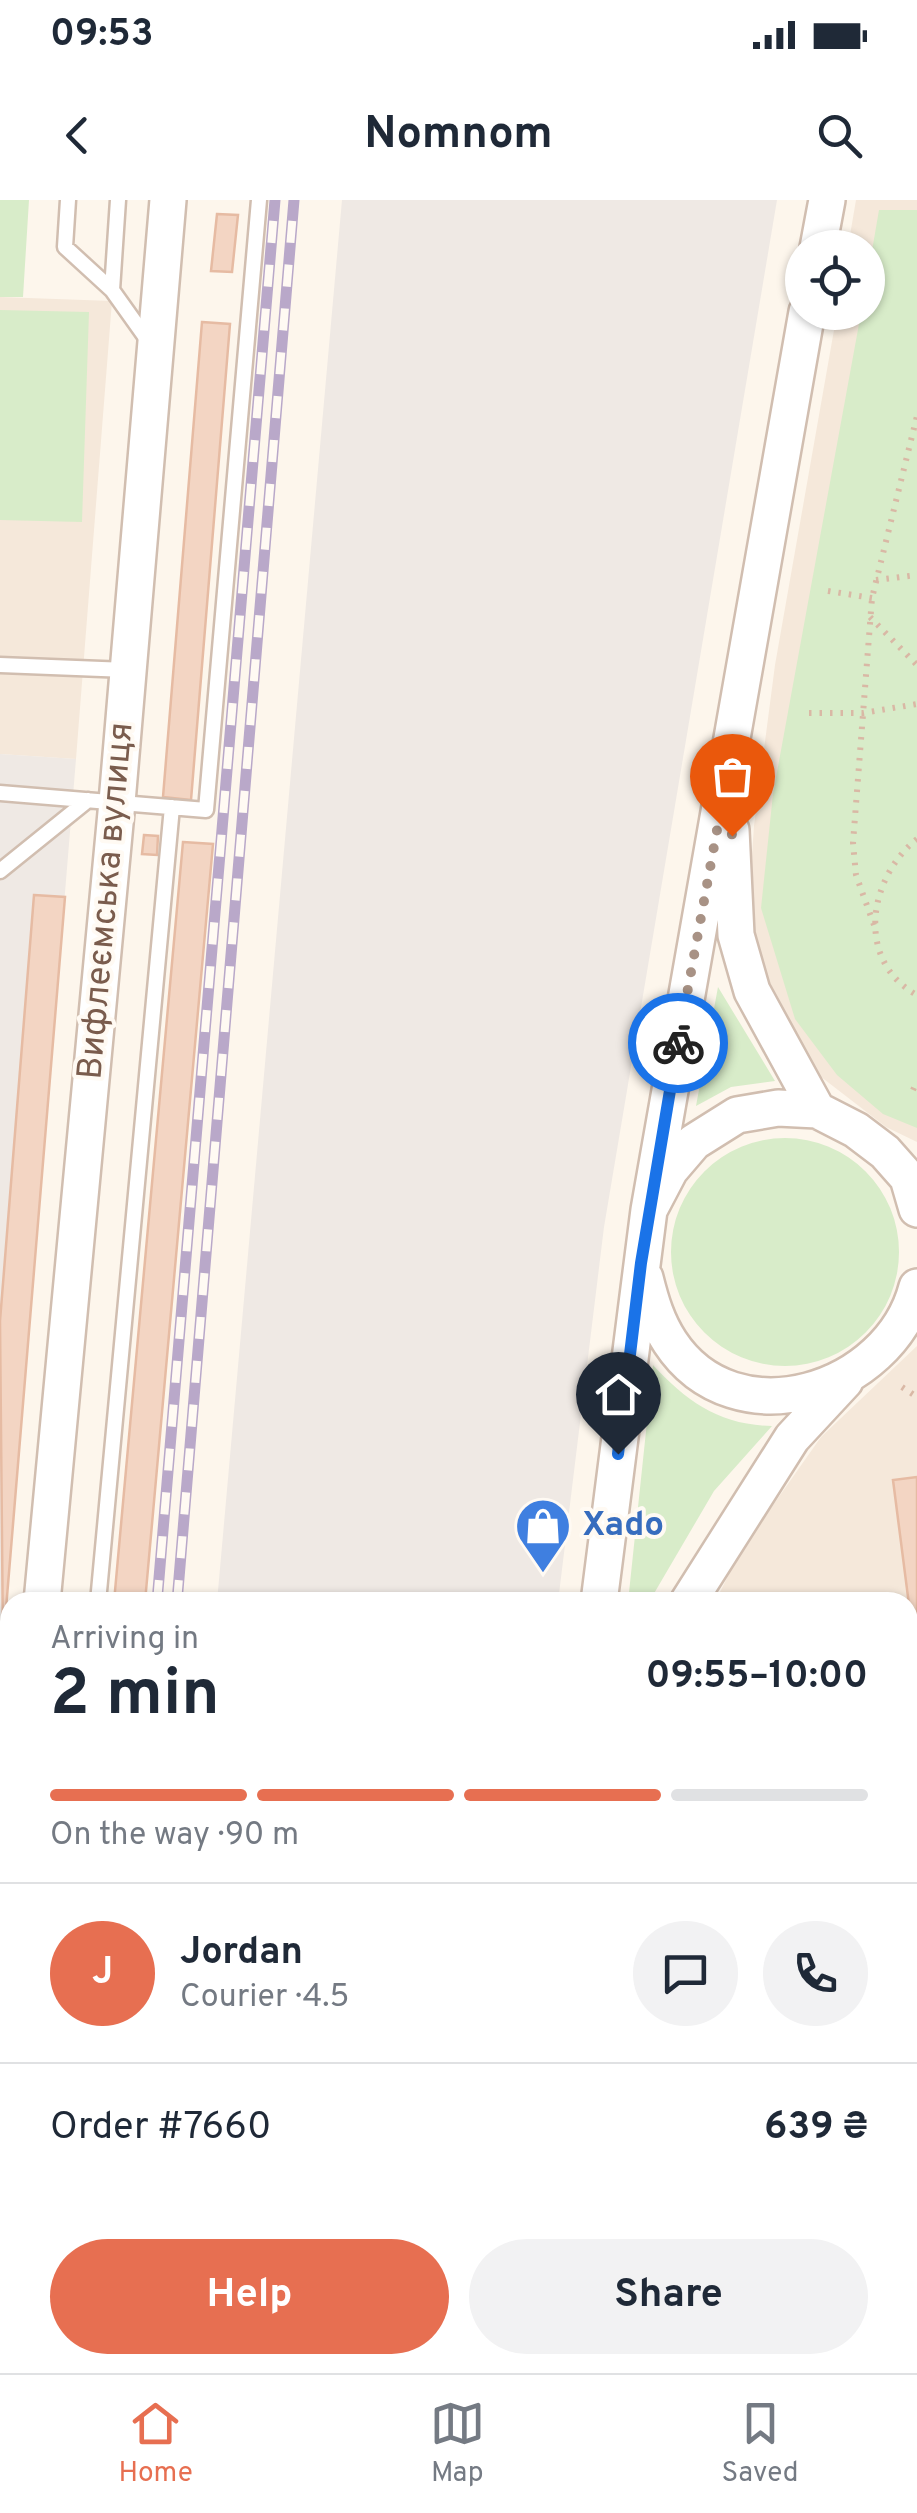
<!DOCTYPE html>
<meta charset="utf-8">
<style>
:root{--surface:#fff;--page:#f2f2f3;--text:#1f2937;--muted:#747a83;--line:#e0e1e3;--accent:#e76f51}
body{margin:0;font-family:Overpass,sans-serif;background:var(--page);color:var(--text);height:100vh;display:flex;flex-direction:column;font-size:38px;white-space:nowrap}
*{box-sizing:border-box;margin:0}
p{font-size:32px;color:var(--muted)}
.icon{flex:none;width:55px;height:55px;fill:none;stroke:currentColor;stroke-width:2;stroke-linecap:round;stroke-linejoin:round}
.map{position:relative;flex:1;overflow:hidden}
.panel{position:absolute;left:0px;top:1392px;width:918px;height:782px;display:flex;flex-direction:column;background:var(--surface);border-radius:30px 30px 0 0;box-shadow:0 2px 8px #0004}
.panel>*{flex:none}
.fabs{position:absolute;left:785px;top:30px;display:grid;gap:20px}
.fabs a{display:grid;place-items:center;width:100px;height:100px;border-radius:50%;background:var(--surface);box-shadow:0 2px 8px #0004;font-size:50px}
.pin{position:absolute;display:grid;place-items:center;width:85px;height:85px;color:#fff;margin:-102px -42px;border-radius:50% 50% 50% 0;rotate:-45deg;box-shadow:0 0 10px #0007}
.pin .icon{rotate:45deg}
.courier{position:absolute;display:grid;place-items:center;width:100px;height:100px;margin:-50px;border:8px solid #1a73e8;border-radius:50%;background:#fff;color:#222;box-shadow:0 2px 12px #0007}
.head em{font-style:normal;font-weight:700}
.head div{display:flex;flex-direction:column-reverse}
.head{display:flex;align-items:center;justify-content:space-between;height:170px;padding:0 50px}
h1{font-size:65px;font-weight:700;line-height:75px}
.bar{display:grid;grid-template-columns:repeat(4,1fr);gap:15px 10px;align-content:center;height:120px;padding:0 50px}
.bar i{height:12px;border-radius:8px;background:var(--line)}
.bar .on{background:var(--accent)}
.bar p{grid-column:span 4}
.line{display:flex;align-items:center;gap:25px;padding:0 50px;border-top:2px solid var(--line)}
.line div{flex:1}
.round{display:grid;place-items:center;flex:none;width:105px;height:105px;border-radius:52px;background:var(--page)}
.primary-button{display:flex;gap:20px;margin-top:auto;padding:20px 50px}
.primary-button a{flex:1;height:115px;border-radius:60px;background:var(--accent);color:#fff;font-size:40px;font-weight:700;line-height:115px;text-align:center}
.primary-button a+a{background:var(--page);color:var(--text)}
.status{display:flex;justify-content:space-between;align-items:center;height:70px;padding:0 50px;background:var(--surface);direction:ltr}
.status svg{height:28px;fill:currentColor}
header{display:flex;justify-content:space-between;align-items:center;height:130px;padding:0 50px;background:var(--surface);font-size:45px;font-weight:700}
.dock{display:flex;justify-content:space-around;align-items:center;height:140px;border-top:2px solid var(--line);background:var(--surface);font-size:28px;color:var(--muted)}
.dock a{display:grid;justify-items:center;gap:5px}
.dock .on{color:var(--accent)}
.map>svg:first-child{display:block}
.residential{fill:#f5e8da}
.commercial{fill:#fde8e0}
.industrial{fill:#efe9e4}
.green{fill:#d8ecc9}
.building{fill:#f3d5c3;stroke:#e6bba3;stroke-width:2.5}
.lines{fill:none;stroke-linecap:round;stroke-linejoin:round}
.service-casing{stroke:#d1beb0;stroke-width:19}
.tertiary-casing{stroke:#d1beb0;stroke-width:40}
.path{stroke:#d9b8a5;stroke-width:6;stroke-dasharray:2.5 8;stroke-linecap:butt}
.service{stroke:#fff;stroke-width:14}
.tertiary{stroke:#fff;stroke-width:35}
.rail-casing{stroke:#b9a8c9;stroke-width:11}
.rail{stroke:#fffaf3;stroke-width:8;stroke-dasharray:22;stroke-linecap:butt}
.done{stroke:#a89285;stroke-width:10;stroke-dasharray:0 18}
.route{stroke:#1a73e8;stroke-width:12}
.labels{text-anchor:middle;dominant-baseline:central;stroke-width:8;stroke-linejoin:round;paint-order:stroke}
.street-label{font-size:35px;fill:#7a5c4d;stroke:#fffaf3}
.shop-label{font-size:35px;font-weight:bold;fill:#366cbe;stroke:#fffaf3;text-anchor:start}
</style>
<div class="status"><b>09:53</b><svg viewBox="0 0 49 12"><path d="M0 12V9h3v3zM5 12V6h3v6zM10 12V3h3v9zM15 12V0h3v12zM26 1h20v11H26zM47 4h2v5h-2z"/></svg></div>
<header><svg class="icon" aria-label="back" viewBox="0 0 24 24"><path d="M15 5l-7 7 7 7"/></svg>Nomnom<svg class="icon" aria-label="search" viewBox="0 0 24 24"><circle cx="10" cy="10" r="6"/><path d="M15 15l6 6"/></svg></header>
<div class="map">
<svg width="917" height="2173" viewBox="0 0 917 2173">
<rect width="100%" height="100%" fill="#fdf6ec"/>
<path class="residential" d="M 856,0 L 917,0 L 917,942 L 886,927 L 816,873 L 778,814 L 747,724 L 754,626 L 775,465 L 837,113 L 868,112 L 868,48 L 848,47 Z
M 0,97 L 112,101 L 76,559 L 0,554 Z
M 917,1146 L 917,1952 L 914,1952 L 908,1930 L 908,1402 L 715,1402 L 740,1352 L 821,1237 Z
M 917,2083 L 917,2173 L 584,2173 L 584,2165 L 908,2165 L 908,2084 Z"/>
<path class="commercial" d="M 908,1930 L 917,1952 L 917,2083 L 908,2084 Z"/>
<path class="industrial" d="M 342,0 L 777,0 L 604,1027 L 558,1402 L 217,1402 Z
M 0,554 L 76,559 L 3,1445 L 0,1445 Z
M 152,2165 L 485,2165 L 485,2173 L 151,2173 Z"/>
<path class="green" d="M 0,0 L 29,0 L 23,97 L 0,97 Z
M 879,10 L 917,10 L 917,928 L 883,914 L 837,875 L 795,819 L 761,708 L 773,594 L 861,113 L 868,112 L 868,74 Z
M 0,110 L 89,112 L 82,322 L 0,320 Z
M 718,787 L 775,881 L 731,887 L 696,906 Z
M671 1052a114 114 0 1 1 228 0a114 114 0 1 1-228 0Z
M 653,1165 C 687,1202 720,1225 772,1226 L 714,1291 L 649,1402 L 628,1402 Z
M 7,2074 L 10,2165 L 47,2165 L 48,2173 L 0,2173 Z"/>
<path class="building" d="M 217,14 L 238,15 L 232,72 L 211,71 Z
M 202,122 L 230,124 L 191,600 L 163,597 Z
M 144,635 L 158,636 L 157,655 L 142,654 Z
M 183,642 L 213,644 L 145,1402 L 114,1402 Z
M 34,695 L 65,697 L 3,1445 L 0,1121 Z
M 917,1277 L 917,1467 L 893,1280 Z
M 723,2165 L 749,2165 L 750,2173 L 697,2173 L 697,2168 Z"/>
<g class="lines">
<g class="service-casing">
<path id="service" d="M 68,0 L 65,47 L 112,90
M 118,0 L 112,90 L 149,142
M 0,465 L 127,470
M 0,593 L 206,610 L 259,0
M 0,671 L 88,600
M 98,1402 L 172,607
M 0,1575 L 10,1576
M 908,2105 L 917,2114
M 817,2165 L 818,2173"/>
</g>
<g class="tertiary-casing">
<path id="tertiary" d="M 818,48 L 827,0
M 731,630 L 736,735 L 752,791 L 817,910
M 649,1010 L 807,112
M 645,1078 C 651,1102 657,1122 670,1142 C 735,1241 890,1192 917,1087
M 42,1402 L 117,602 L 168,0
M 599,1402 L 649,1010 L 670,970 L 694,942 L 737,915 L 778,908 L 817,910 L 856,930 L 885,952 L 908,978 L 917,1009
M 688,1402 L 792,1238 L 845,1181
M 0,1884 L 10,1770
M 546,2173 L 547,2165"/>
</g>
<path class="path" d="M 876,380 L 917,375
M 828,391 L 872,398
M 870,417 L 917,465
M 809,513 L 863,513 L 917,504
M 917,639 C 868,678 855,761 917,795
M 874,725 L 856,675 L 853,643 L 872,398 L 917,216
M 913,890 L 917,881
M 902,1187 L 917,1197
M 0,1628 L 0,1651"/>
<use href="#service" class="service"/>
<use href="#tertiary" class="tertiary"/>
<g class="rail-casing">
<path id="rail" d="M 157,1402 L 275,0
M 177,1402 L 294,0
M 90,2173 L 91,2165
M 113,2173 L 113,2165"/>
</g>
<use href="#rail" class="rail"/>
</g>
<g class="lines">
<path class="done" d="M 678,843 L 728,570 L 732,636"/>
<path class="route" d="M 618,1254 L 641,1063 L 678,843"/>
</g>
<defs>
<g id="shop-pin" transform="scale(2.875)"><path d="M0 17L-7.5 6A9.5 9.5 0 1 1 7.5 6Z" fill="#3f7fe0" stroke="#fffaf3"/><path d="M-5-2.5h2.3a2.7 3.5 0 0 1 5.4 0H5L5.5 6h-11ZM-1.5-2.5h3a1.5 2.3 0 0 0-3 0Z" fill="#fff"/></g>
</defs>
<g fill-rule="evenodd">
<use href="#shop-pin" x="543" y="1326"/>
</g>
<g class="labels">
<g class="street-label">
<text transform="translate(107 701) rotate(-85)">Вифлеємська вулиця</text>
</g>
<g class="shop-label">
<text x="582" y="1326">Xado</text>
</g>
</g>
</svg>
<div class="fabs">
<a><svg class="icon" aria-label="locate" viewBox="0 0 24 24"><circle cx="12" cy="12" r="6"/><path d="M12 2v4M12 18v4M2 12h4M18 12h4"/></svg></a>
</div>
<div class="pin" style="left:732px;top:636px;background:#ea580c"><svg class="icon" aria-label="bag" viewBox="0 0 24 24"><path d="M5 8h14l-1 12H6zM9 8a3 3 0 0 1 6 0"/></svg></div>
<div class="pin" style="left:618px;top:1254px;background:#1f2937"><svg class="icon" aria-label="home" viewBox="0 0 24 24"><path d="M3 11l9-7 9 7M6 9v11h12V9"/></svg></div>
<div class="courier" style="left:678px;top:843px"><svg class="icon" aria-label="bike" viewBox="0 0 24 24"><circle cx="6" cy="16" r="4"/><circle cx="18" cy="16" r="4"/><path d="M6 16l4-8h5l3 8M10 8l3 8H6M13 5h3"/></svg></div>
<section class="panel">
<div class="head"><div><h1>2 min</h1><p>Arriving in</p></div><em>09:55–10:00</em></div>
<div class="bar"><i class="on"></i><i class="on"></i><i class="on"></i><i></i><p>On the way · 90 m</p></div>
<div class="line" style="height:180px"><b class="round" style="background:var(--accent);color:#fff">J</b><div><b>Jordan</b><p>Courier · 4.5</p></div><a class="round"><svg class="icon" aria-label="chat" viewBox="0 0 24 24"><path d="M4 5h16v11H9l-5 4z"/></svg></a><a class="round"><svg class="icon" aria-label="phone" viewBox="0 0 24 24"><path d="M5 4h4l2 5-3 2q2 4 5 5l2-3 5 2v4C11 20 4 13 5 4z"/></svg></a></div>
<div class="line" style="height:130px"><div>Order #7660</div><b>639 ₴</b></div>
<div class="primary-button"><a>Help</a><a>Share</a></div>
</section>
</div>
<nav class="dock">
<a class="on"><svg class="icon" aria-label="home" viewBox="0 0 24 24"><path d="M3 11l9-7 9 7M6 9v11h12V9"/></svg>Home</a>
<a><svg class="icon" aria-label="map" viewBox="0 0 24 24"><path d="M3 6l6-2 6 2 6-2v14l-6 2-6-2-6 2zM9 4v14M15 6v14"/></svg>Map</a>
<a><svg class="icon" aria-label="saved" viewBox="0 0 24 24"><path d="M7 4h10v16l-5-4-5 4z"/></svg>Saved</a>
</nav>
